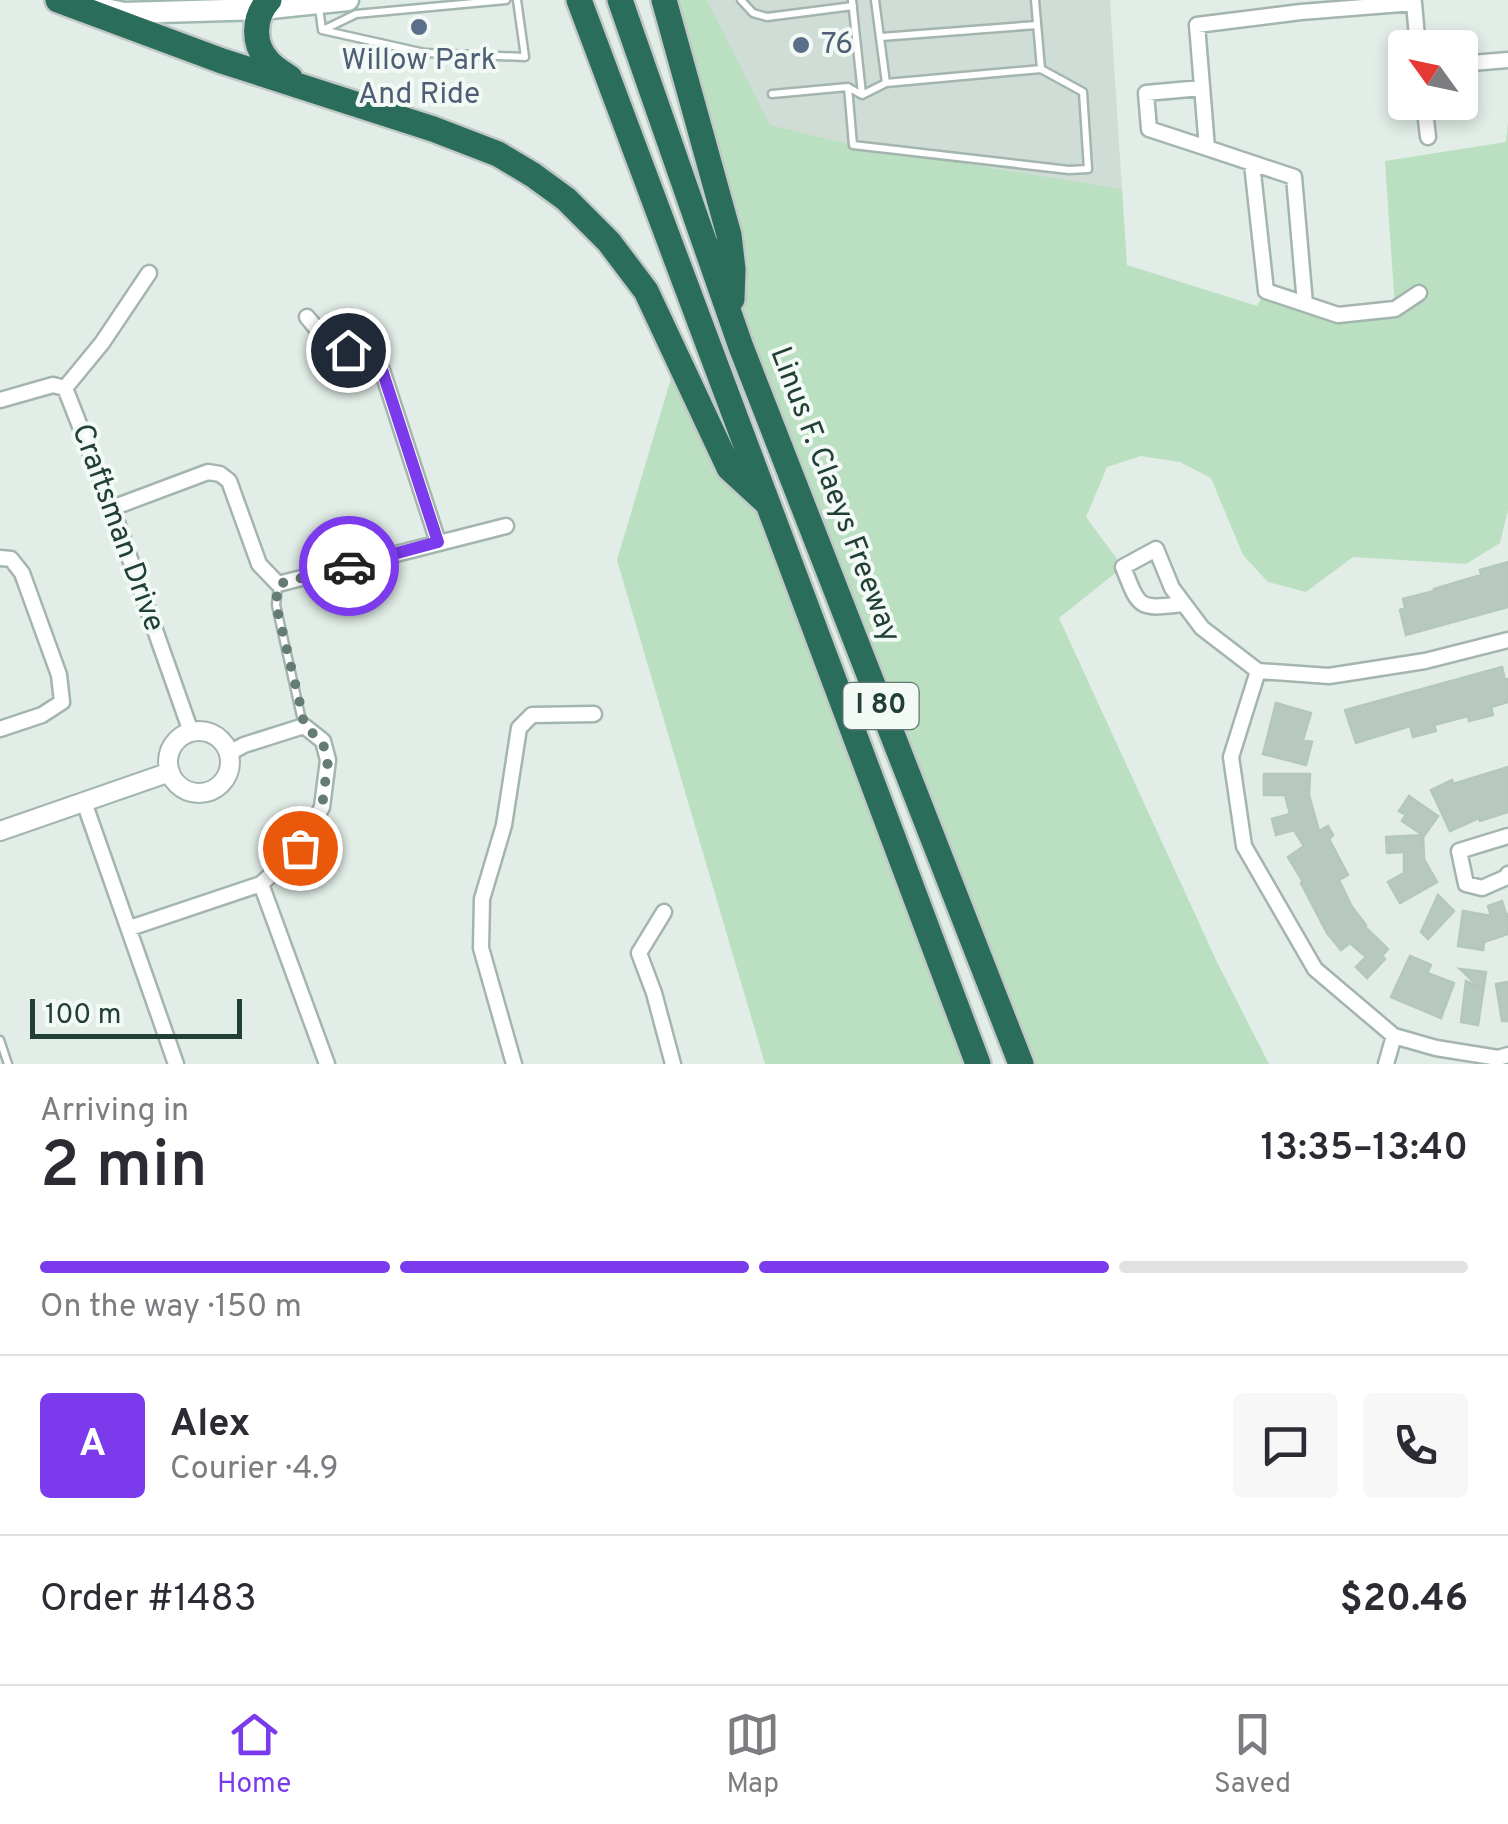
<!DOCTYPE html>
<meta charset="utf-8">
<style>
:root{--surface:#fff;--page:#f7f7f7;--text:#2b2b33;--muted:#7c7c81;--line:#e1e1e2;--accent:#7c3aed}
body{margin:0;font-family:Overpass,sans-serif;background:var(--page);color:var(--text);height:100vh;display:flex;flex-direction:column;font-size:38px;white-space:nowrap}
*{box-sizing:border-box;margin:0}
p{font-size:32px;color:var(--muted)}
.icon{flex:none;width:55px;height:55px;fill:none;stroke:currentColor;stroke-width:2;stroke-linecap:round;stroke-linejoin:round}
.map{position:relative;height:1064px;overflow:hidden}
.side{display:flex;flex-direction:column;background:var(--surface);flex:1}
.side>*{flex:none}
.needle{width:65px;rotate:303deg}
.tools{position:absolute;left:1388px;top:30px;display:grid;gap:20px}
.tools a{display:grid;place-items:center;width:90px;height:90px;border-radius:10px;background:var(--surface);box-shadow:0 5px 15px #0003;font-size:50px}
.scale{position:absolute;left:30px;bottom:25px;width:212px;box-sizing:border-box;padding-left:10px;border:5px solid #213f35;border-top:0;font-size:28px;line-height:35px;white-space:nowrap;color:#213f35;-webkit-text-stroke:8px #f3f9f5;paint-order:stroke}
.pin{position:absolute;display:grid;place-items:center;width:85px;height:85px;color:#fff;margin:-42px;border:5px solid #fff;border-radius:50%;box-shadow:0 2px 10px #0007}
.courier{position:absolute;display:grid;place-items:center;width:100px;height:100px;margin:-50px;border:8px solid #7c3aed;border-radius:50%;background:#fff;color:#222;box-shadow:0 2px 12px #0007}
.overview em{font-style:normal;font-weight:600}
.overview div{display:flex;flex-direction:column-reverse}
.overview{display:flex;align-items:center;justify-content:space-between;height:170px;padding:0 40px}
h1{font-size:65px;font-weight:600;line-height:75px}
.bar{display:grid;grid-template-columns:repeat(4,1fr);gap:15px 10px;align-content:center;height:120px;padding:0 40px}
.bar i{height:12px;border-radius:8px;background:var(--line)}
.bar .selected{background:var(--accent)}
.bar p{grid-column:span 4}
.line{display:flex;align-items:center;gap:25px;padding:0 40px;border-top:2px solid var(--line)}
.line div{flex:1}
.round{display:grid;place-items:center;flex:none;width:105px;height:105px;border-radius:10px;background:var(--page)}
.dock{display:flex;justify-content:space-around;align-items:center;height:140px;border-top:2px solid var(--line);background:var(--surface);font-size:28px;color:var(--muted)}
.dock a{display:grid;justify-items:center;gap:5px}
.dock .selected{color:var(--accent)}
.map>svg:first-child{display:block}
.built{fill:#d0ddd6}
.green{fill:#badfc1}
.building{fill:#b7c8c0;stroke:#b4c7be;stroke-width:2.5}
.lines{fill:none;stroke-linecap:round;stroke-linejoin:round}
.service-casing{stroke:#a4b5ae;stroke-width:11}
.minor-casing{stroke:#a4b5ae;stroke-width:19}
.tertiary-casing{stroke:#a4b5ae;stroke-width:22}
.secondary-casing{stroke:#a0b9ae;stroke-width:25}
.motorway-casing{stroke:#c1c9c6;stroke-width:30}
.service{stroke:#fff;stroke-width:6}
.minor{stroke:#fff;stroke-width:14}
.tertiary{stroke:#fff;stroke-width:18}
.secondary{stroke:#fff;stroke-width:20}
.motorway{stroke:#2b6d5b;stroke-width:25}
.done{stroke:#657c73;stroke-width:10;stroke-dasharray:0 18}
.route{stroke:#7c3aed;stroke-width:12}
.service-dot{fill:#5c6f8a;stroke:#f3f9f5;stroke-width:4}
.labels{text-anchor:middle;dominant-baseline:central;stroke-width:8;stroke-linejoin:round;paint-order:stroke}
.shield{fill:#f3f9f5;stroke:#60776f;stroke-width:2.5}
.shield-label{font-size:28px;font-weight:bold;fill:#213f35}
.service-label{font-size:30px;fill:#4e5e75;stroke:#f3f9f5;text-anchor:start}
.street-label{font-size:30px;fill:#213f35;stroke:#f3f9f5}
</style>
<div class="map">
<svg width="1508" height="1064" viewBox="0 0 1508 1064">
<rect width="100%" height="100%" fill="#e2ede7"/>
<path class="built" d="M 707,0 L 1110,0 L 1122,189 L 853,145 L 769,125 Z"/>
<path class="green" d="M 663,0 L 707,0 L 770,125 L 853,145 L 1122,189 L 1127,265 L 1257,306 L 1266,291 L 1338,314 L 1395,309 L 1385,161 L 1506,142 L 1508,122 L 1508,510 L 1500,543 L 1466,564 L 1353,557 L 1306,592 L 1268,582 L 1243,555 L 1211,478 L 1180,462 L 1141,456 L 1107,467 L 1086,517 L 1123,567 L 1059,618 L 1217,962 L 1269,1064 L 1021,1064 L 741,347 L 733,269 Z
M 680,348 L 774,508 L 977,1064 L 765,1064 L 617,560 Z"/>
<path class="building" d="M 1508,562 L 1508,607 L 1406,635 L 1400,610 L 1405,608 L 1403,599 L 1434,591 L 1434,589 L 1481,575 L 1480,570 Z
M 1502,667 L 1505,680 L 1508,679 L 1508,702 L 1491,707 L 1493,715 L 1469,721 L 1468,716 L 1434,725 L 1436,731 L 1413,737 L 1410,726 L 1356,743 L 1345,710 Z
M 1276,703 L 1311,713 L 1303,740 L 1312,742 L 1306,765 L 1263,754 Z
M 1508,767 L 1508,812 L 1480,821 L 1479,818 L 1450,831 L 1431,790 L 1452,780 L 1453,784 Z
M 1264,774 L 1310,774 L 1309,795 L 1319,831 L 1328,826 L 1333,835 L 1329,839 L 1348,875 L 1339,880 L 1352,907 L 1366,925 L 1364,926 L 1388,949 L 1382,956 L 1385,959 L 1367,978 L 1356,967 L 1366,957 L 1350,943 L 1341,950 L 1327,933 L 1301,883 L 1303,882 L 1288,857 L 1304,846 L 1294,830 L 1276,835 L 1272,819 L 1290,814 L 1285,795 L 1264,795 Z
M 1409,796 L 1438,816 L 1424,836 L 1402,821 L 1406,815 L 1399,811 Z
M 1423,835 L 1424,859 L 1437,882 L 1400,903 L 1388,882 L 1404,873 L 1404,852 L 1387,853 L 1386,837 Z
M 1438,895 L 1454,911 L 1428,939 L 1421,932 Z
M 1502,901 L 1506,914 L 1508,914 L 1508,934 L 1484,942 L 1483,950 L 1458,946 L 1463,911 L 1491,916 L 1488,906 Z
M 1410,956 L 1431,965 L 1427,973 L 1454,983 L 1441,1018 L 1391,997 Z
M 1460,969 L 1486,972 L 1478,1025 L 1461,1022 L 1466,981 L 1479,987 Z
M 1508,982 L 1508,1021 L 1502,1021 L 1496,984 Z"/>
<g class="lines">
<g class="service-casing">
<path id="service" d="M 741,0 L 753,13 L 767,17 L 853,6
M 852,0 L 862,94
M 875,0 L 886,83
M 319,7 L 322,30
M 322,30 L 425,53 L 525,57 L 517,0
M 323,30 L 356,14 L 506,0
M 881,37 L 1037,25
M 848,87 L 853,145 L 1069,170 L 1088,169 L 1083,92 L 1041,69
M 772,94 L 848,87 L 862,95 L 886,83 L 1041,69 L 1035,0
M 278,586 L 276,605 L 303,725
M 0,1040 L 8,1064"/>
</g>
<g class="minor-casing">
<path id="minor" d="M 1460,64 L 1508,60
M 1201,88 L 1146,93 L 1149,129 L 1207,148
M 1424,102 L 1428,137
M 1252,164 L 1266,291 L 1338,315 L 1395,309 L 1419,293
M 1305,304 L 1294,177 L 1207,148 L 1197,25 L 1301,12 L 1414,3 L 1418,48
M 307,317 L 326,340 L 371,360 L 382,370 L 438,542
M 65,388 L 102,343 L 149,273
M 0,400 L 53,385 L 65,388 L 112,508 L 191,732
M 112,508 L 208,472 L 220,474 L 229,481 L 259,564 L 278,584 L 506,526
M 0,558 L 11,559 L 22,573 L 59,675 L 62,702 L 42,715 L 0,729
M 1184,604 C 1138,609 1140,610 1123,567 L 1156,549 L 1172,588 L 1202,628 L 1258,671 L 1329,676 L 1425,661 L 1508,640
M 1258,671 L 1231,757 L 1244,846 L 1315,969 L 1394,1036 L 1436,1048 L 1498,1058 L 1508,1055
M 84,802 L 176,1064
M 1508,836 L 1459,851 L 1466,884 L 1482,888 L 1507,877 L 1508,874
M 261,884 L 327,1064
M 664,912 L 639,953 L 654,993 L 673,1064
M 130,928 L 261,884 L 300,848 L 322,807 L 328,760 L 323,741 L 304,726 L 244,745 L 229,753
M 514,1064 L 481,948 L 482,899 L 504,825 L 519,728 L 532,715 L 594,714
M 1386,1064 L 1394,1036"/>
</g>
<g class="tertiary-casing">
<path id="tertiary" d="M168 762a31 31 0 1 1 62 0a31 31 0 1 1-62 0Z
M 0,831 L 170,772"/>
</g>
<g class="secondary-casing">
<path id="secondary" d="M 100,8 L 124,13 L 261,9 L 348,0"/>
</g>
<g class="motorway-casing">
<path id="motorway" d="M 58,0 L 222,61 L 433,129 L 498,154 L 533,175 L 566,199 L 609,242 L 646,291 L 729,468 L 767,503
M 269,0 C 253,17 252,45 269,62 C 274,68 283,73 290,78
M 579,0 L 978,1064
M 620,0 L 741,347 L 1021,1064
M 664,0 L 729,235 L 733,269 L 732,299"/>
</g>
<use href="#service" class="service"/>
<use href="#minor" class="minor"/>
<use href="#tertiary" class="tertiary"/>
<use href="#secondary" class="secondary"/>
<use href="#motorway" class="motorway"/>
</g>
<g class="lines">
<path class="done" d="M 300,848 L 322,807 L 328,760 L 322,741 L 304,726 L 302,712 L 276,605 L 278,584 L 349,566"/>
<path class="route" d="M 348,350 L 370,360 L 382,370 L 438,542 L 349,566"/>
</g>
<g class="service-dot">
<circle cx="419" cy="27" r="10"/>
<circle cx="801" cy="45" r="10"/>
</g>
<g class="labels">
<rect class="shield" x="843.5" y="683" width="75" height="46" rx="8"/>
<g class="shield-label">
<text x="881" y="706">I 80</text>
</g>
<g class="service-label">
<text x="821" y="45">76</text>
<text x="419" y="61" text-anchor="middle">Willow Park<tspan x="419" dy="34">And Ride</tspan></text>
</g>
<g class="street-label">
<text transform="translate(834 495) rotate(69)">Linus F. Claeys Freeway</text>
<text transform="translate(117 528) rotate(70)">Craftsman Drive</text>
</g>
</g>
</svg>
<div class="tools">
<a><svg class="needle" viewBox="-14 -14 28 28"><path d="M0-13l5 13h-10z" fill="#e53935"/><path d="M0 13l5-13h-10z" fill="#7c7c81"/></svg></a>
</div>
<div class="scale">100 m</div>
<div class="pin" style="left:300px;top:848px;background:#ea580c"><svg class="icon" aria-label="bag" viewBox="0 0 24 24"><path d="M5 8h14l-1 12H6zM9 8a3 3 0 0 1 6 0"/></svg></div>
<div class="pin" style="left:348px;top:350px;background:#1f2937"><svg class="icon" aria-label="home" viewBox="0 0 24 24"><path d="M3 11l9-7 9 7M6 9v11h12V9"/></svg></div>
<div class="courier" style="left:349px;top:566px"><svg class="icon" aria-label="car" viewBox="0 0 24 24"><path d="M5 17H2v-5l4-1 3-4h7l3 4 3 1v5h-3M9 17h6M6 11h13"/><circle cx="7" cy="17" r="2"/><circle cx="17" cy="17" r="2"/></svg></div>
</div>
<section class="side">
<div class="overview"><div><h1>2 min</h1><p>Arriving in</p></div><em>13:35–13:40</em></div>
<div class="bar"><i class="selected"></i><i class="selected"></i><i class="selected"></i><i></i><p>On the way · 150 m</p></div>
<div class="line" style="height:180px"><b class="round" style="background:var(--accent);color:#fff">A</b><div><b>Alex</b><p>Courier · 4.9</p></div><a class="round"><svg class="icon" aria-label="chat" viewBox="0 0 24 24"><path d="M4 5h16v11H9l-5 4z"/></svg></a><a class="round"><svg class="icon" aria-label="phone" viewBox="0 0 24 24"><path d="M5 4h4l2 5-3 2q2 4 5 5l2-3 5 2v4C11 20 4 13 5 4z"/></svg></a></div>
<div class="line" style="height:130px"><div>Order #1483</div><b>$20.46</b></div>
</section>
<nav class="dock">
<a class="selected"><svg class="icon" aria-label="home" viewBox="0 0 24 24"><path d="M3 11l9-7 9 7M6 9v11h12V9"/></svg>Home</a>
<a><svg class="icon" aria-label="map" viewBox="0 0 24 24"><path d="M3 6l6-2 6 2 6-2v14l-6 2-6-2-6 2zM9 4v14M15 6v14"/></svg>Map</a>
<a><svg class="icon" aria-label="saved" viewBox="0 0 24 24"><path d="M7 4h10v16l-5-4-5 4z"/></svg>Saved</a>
</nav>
